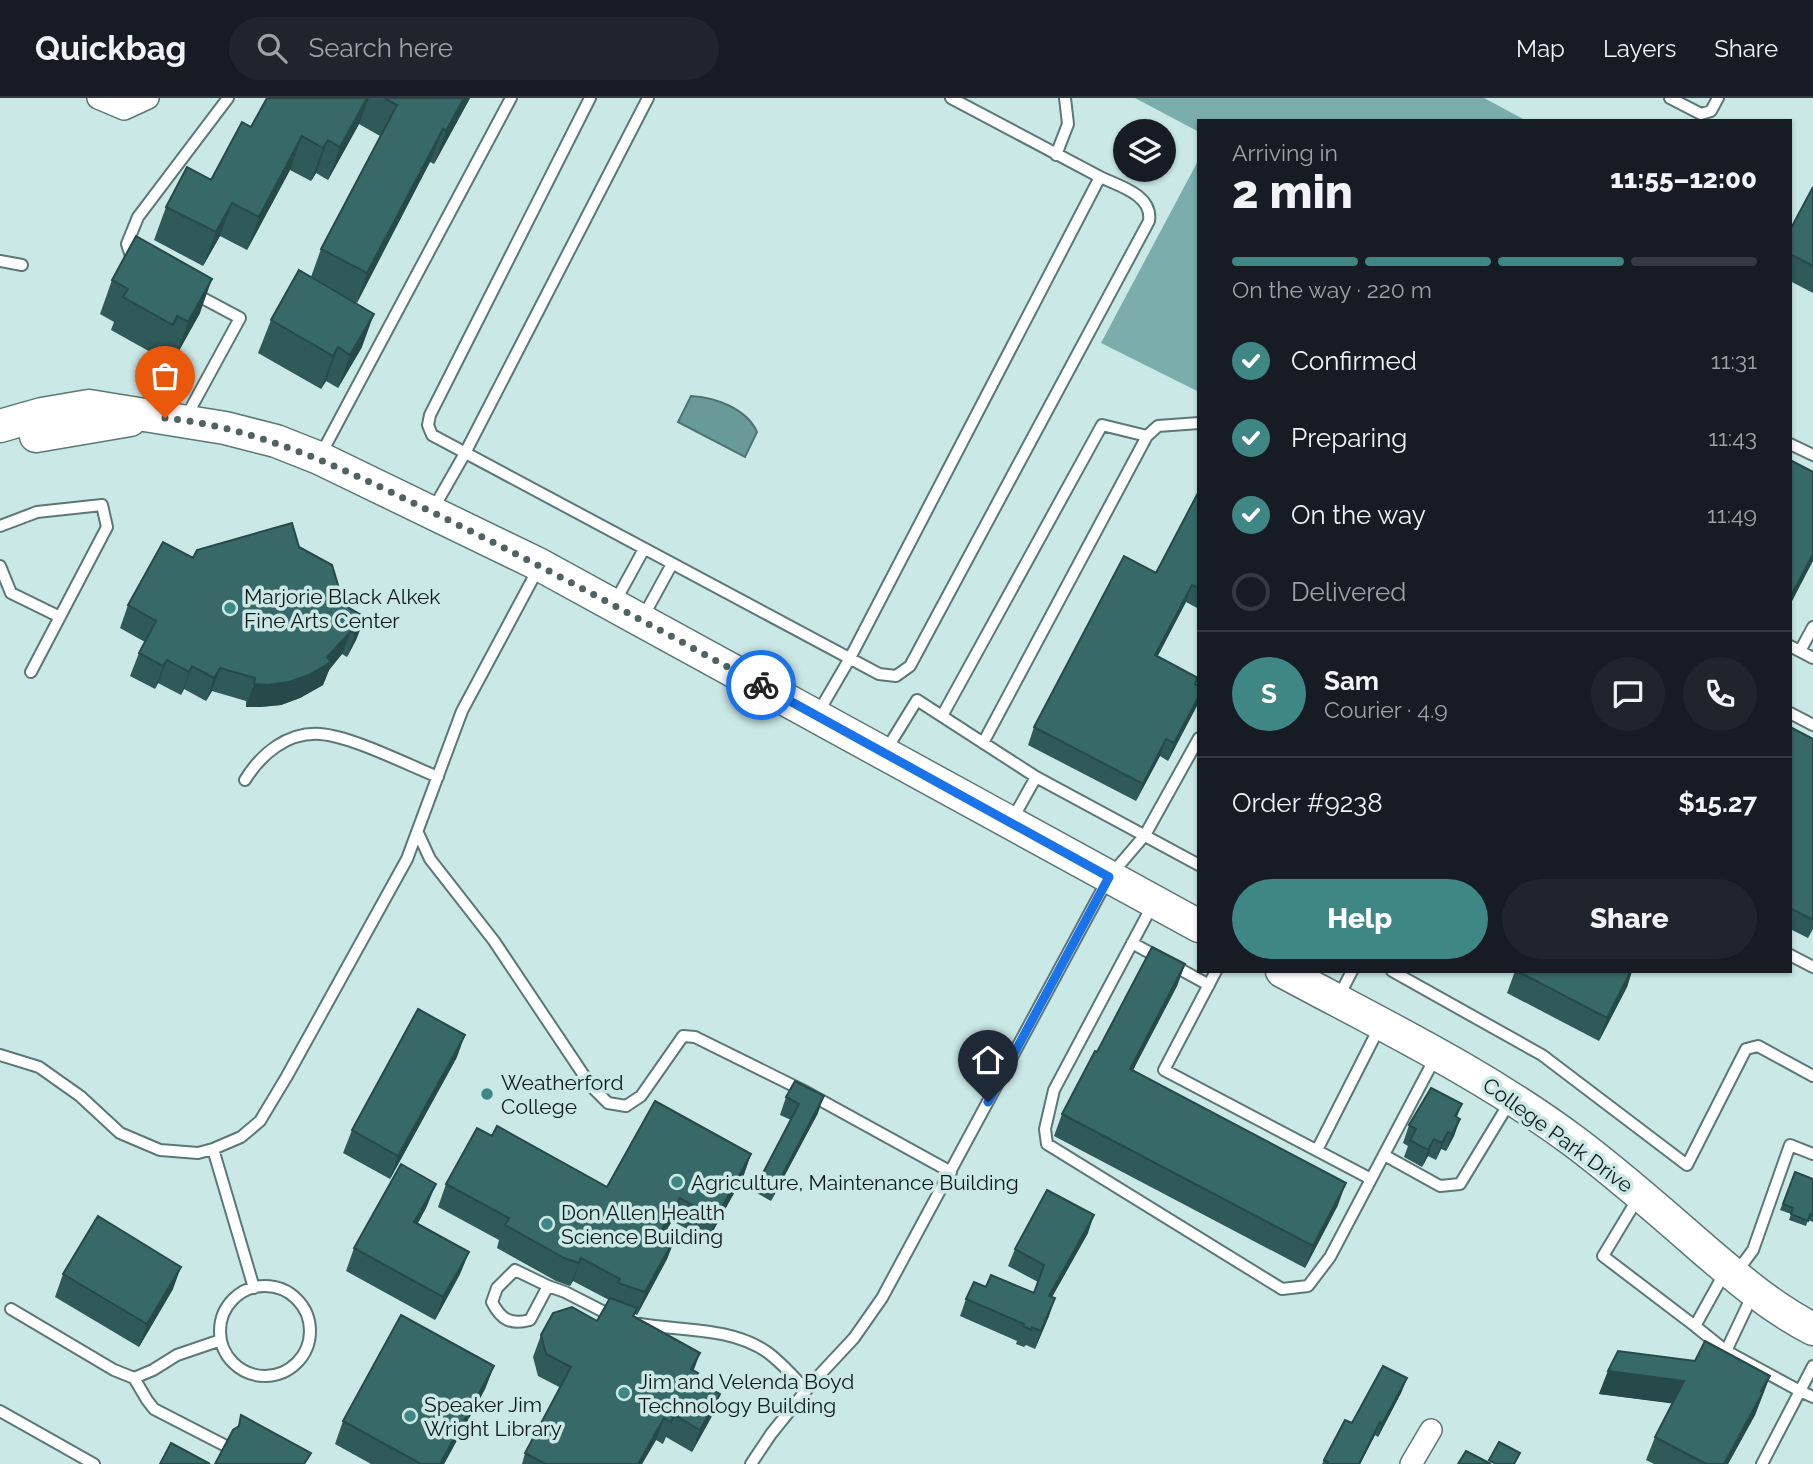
<!DOCTYPE html>
<meta charset="utf-8">
<style>
:root{--surface:#171b24;--page:#20242c;--text:#f1f3f6;--muted:#9ea1a6;--line:#363941;--accent:#3f8785}
body{margin:0;font-family:Raleway,sans-serif;background:var(--page);color:var(--text);height:100vh;display:flex;flex-direction:column;font-size:26px;white-space:nowrap}
*{box-sizing:border-box;margin:0}
p{font-size:23px;color:var(--muted)}
.icon{flex:none;width:38px;height:38px;fill:none;stroke:currentColor;stroke-width:2;stroke-linecap:round;stroke-linejoin:round}
.map{position:relative;flex:1;overflow:hidden}
.side{position:absolute;left:1197px;top:21px;width:595px;height:854px;display:flex;flex-direction:column;background:var(--surface);border-radius:0px;box-shadow:0 2px 5px #0004}
.side>*{flex:none}
.fabs{position:absolute;left:1113px;top:21px;display:grid;gap:14px}
.fabs a{display:grid;place-items:center;width:63px;height:63px;border-radius:50%;background:var(--surface);box-shadow:0 2px 5px #0004;font-size:35px}
.pin{position:absolute;display:grid;place-items:center;width:60px;height:60px;color:#fff;margin:-72px -30px;border-radius:50% 50% 50% 0;rotate:-45deg;box-shadow:0 0 7px #0007}
.pin .icon{rotate:45deg}
.courier{position:absolute;display:grid;place-items:center;width:70px;height:70px;margin:-35px;border:5px solid #1a73e8;border-radius:50%;background:#fff;color:#222;box-shadow:0 2px 9px #0007}
.summary em{font-style:normal;font-weight:800}
.summary div{display:flex;flex-direction:column-reverse}
.summary{display:flex;align-items:center;justify-content:space-between;height:119px;padding:0 35px}
h1{font-size:46px;font-weight:800;line-height:52px}
.bar{display:grid;grid-template-columns:repeat(4,1fr);gap:10px 7px;align-content:center;height:84px;padding:0 35px}
.bar i{height:9px;border-radius:5px;background:var(--line)}
.bar .selected{background:var(--accent)}
.bar p{grid-column:span 4}
.line{display:flex;align-items:center;gap:18px;padding:0 35px;border-top:2px solid var(--line)}
.line div{flex:1}
.round{display:grid;place-items:center;flex:none;width:74px;height:74px;border-radius:37px;background:var(--page)}
ol{padding:0 35px;list-style:none}
li{display:flex;align-items:center;gap:21px;height:77px}
li p{margin-inline-start:auto}
li .icon{padding:7px;border-radius:50%;background:var(--accent);color:#fff;stroke-width:4}
li:last-child{color:var(--muted)}
li i{width:38px;height:38px;border:4px solid var(--line);border-radius:50%}
.button{display:flex;gap:14px;margin-top:auto;padding:14px 35px}
.button a{flex:1;height:80px;border-radius:42px;background:var(--accent);color:#fff;font-size:28px;font-weight:800;line-height:80px;text-align:center}
.button a+a{background:var(--page);color:var(--text)}
header{display:flex;align-items:center;gap:42px;box-sizing:border-box;height:98px;padding:0 35px;background:var(--surface);border-bottom:2px solid var(--line)}
header strong{font-size:33px}
nav{display:flex;gap:38px;margin-inline-start:auto;font-size:24px}
.search{width:490px;height:63px;background:var(--page);display:flex;align-items:center;gap:18px;box-sizing:border-box;padding:0 24px;border-radius:38px;color:var(--muted);font-size:26px}
.map>svg:first-child{display:block}
.forest{fill:#7aadab}
.water{fill:#679a99;stroke:#4d7473;stroke-width:2}
.lines{fill:none;stroke-linecap:round;stroke-linejoin:round}
.lane-casing{stroke:#5b7877;stroke-width:14}
.street-casing{stroke:#5b7877;stroke-width:24}
.secondary-casing{stroke:#5b7877;stroke-width:35}
.lane{stroke:#fff;stroke-width:10}
.street{stroke:#fff;stroke-width:21}
.secondary{stroke:#fff;stroke-width:32}
.wall{fill:#2f5a59}
.shaded-wall{fill:#264a49}
.building{fill:#376968;stroke:#264a49;stroke-width:2}
.done{stroke:#506261;stroke-width:7;stroke-dasharray:0 12.6}
.route{stroke:#1a73e8;stroke-width:9}
.poi-dot{fill:#3f8785;stroke:#c9e8e6;stroke-width:2.5}
.labels{text-anchor:middle;dominant-baseline:central;stroke-width:7;stroke-linejoin:round;paint-order:stroke}
.poi-label{font-size:21px;fill:#0f1a1a;stroke:#c9e8e6;text-anchor:start}
.street-label{font-size:21px;fill:#0f1a1a;stroke:#c9e8e6}
</style>
<header>
<strong>Quickbag</strong>
<div class="search"><svg class="icon" aria-label="search" viewBox="0 0 24 24"><circle cx="10" cy="10" r="6"/><path d="M15 15l6 6"/></svg>Search here</div>
<nav><a>Map</a><a>Layers</a><a>Share</a></nav>
</header>
<div class="map">
<svg width="1813" height="1366" viewBox="0 0 1813 1366">
<rect width="100%" height="100%" fill="#c9e8e6"/>
<path class="forest" d="M 1135,0 L 1484,0 L 1527,23 L 1199,23 L 1199,34 Z
M 1199,61 L 1199,294 L 1101,245 Z"/>
<path class="water" d="M 691,298 C 715,299 747,311 757,334 L 745,359 L 678,324 Z"/>
<g class="lines">
<g class="lane-casing">
<path id="lane" d="M 590,0 L 430,317 L 428,327 L 432,337 L 879,576 L 896,578 L 910,568 L 1149,123 C 1153,97 1119,88 1100,79
M 1670,0 L 1701,16 L 1711,13 L 1718,0
M 1056,57 L 1068,26 L 1065,0
M 136,161 L 131,158 L 127,146 L 138,119 L 228,0
M 0,163 L 22,167
M 185,321 L 240,220 L 195,196
M 1147,338 L 1158,328 L 1199,325
M 1790,346 L 1813,357
M 320,358 L 511,0
M 432,413 L 464,357 L 648,0
M 0,428 L 37,414 L 102,407 L 107,429 L 31,574
M 0,468 L 11,495 L 60,519
M 615,504 L 644,451
M 643,519 L 672,466
M 1790,548 L 1813,560
M 1800,553 L 1813,529
M 818,615 L 850,560 L 1100,79 L 951,0
M 1790,615 L 1813,627
M 942,618 L 1102,327 L 1147,338 L 983,645
M 885,654 L 917,602 L 1036,679
M 245,682 C 261,656 287,634 320,636 C 351,638 408,667 438,679
M 1012,722 L 1036,679 L 1199,767
M 418,735 L 430,761 L 494,843 L 591,988 L 608,1005 L 626,1008 L 641,998 L 683,938 L 695,939 L 802,992 L 951,1074
M 1153,806 L 1054,992 L 1045,1031 L 1047,1046 L 1282,1191 L 1308,1188 L 1330,1159 L 1436,958
M 1132,845 L 1209,887
M 1790,857 L 1813,869
M 1216,873 L 1164,972 L 1371,1081
M 1392,873 L 1542,957 L 1687,1067 L 1746,951 L 1758,948 L 1813,978
M 1338,900 L 1352,873
M 0,957 L 39,969 L 80,998 L 120,1035 L 160,1052 L 198,1055 L 213,1051 L 241,1039 L 260,1023 L 287,978 L 407,761 L 462,613 L 538,471
M 213,1051 L 254,1190
M 1317,1052 L 1380,928
M 1384,1057 L 1440,1088 L 1460,1086 L 1511,1002
M 1638,1100 L 1603,1158 L 1695,1228
M 1725,1174 L 1695,1228 L 1726,1253
M 1736,1175 L 1753,1152 L 1790,1047 L 1813,1056
M 548,1188 L 530,1222 C 511,1227 501,1222 492,1204 L 497,1190 L 515,1172 L 548,1188 L 565,1194 L 614,1219
M220 1233a45 45 0 1 1 90 0a45 45 0 1 1-90 0Z
M 1753,1196 L 1726,1253 L 1800,1293 L 1762,1366
M 11,1211 L 114,1272 L 134,1280 L 153,1272 L 177,1257 L 221,1242
M 640,1226 C 681,1233 731,1229 767,1254 C 781,1264 794,1279 806,1292
M 1813,1268 L 1800,1293 L 1813,1299
M 134,1280 L 147,1302 L 154,1311 L 224,1347
M 0,1313 L 94,1366
M 751,1366 L 771,1336 L 812,1285 L 854,1240 L 882,1200 L 1109,779 L 1145,737 L 1199,640"/>
</g>
<g class="street-casing">
<path id="street" d="M 98,0 L 124,11 L 148,0
M 1411,1366 L 1431,1332"/>
</g>
<g class="secondary-casing">
<path id="secondary" d="M 0,328 L 42,316 L 89,308 L 225,330 L 276,343 L 319,360 L 540,467 L 1199,828
M 36,338 L 130,322
M 1282,873 C 1382,927 1484,976 1575,1044 C 1619,1077 1661,1114 1702,1150 C 1737,1180 1772,1210 1813,1231"/>
</g>
<use href="#lane" class="lane"/>
<use href="#street" class="street"/>
<use href="#secondary" class="secondary"/>
</g>
<path class="wall" d="M 267,0 L 470,0 L 434,66 L 430,64 L 356,205 L 362,249 L 338,290 L 326,283 L 321,291 L 258,255 L 271,222 L 311,179 L 321,151 L 380,38 L 359,26 L 328,82 L 316,75 L 311,83 L 290,72 L 247,152 L 220,138 L 203,168 L 154,142 L 166,109 L 211,82 L 251,29 Z
M 1813,89 L 1813,195 L 1790,183 L 1790,132 Z
M 112,182 L 200,215 L 176,258 L 165,251 L 161,260 L 111,232 L 114,224 L 100,216 Z
M 1199,393 L 1199,511 L 1186,504 L 1157,558 L 1198,580 L 1196,587 L 1199,588 L 1199,602 L 1168,663 L 1160,658 L 1136,703 L 1028,647 L 1034,629 L 1156,475 Z
M 299,449 L 344,507 L 365,519 L 356,542 L 347,559 L 342,556 L 329,572 L 323,587 L 300,600 L 281,607 L 260,609 L 246,609 L 246,603 L 212,593 L 206,603 L 184,591 L 181,597 L 158,585 L 155,591 L 130,578 L 139,555 L 145,544 L 120,530 L 128,507 L 193,460 Z
M 1790,629 L 1813,641 L 1813,831 L 1808,840 L 1790,831 Z
M 1185,866 L 1177,888 L 1133,972 L 1338,1107 L 1305,1170 L 1054,1038 L 1062,1016 L 1097,954 Z
M 1515,873 L 1632,873 L 1627,889 L 1599,943 L 1507,895 Z
M 457,959 L 390,1081 L 343,1055 L 352,1032 Z
M 786,999 L 818,1015 L 771,1103 L 755,1094 L 762,1077 L 791,1022 L 780,1017 Z
M 1462,1006 L 1457,1019 L 1460,1021 L 1454,1038 L 1446,1053 L 1441,1051 L 1436,1062 L 1428,1058 L 1422,1069 L 1404,1059 L 1408,1048 L 1403,1045 L 1409,1027 Z
M 492,1038 L 607,1089 L 751,1056 L 743,1079 L 708,1142 L 672,1123 L 666,1133 L 676,1138 L 667,1161 L 637,1217 L 635,1216 L 634,1218 L 694,1272 L 698,1275 L 695,1282 L 712,1318 L 692,1354 L 666,1339 L 663,1346 L 656,1342 L 642,1366 L 522,1366 L 525,1355 L 561,1290 L 538,1278 L 533,1259 L 541,1237 L 597,1223 L 609,1202 L 573,1183 L 570,1188 L 556,1183 L 497,1150 L 499,1142 L 438,1109 L 446,1086 Z
M 1795,1074 L 1813,1081 L 1813,1124 L 1808,1122 L 1806,1128 L 1789,1122 L 1791,1116 L 1780,1112 Z
M 427,1108 L 418,1125 L 469,1154 L 460,1176 L 435,1222 L 346,1173 L 354,1150 Z
M 1088,1135 L 1052,1199 L 1049,1218 L 1035,1251 L 1026,1247 L 1024,1249 L 1016,1246 L 1017,1243 L 960,1218 L 966,1201 L 986,1189 L 1034,1195 L 1038,1184 L 1008,1168 L 1015,1151 Z
M 63,1176 L 173,1191 L 139,1249 L 55,1199 Z
M 494,1268 L 485,1291 L 444,1366 L 371,1366 L 335,1346 L 343,1323 Z
M 1608,1273 L 1770,1278 L 1755,1317 L 1728,1366 L 1654,1366 L 1646,1362 L 1655,1339 L 1672,1305 L 1599,1296 Z
M 1402,1293 L 1378,1339 L 1375,1337 L 1360,1366 L 1322,1366 L 1324,1362 L 1352,1325 Z"/>
<path class="shaded-wall" d="M 367,0 L 369,0 L 359,26 L 328,82 L 340,49 Z
M 464,0 L 470,0 L 434,66 L 446,33 Z
M 443,31 L 430,64 L 355,209 L 367,175 Z
M 302,38 L 290,72 L 247,152 L 259,119 Z
M 328,42 L 316,75 L 311,83 L 323,50 Z
M 232,105 L 220,138 L 203,168 L 216,134 Z
M 212,181 L 200,215 L 176,258 L 188,224 Z
M 374,216 L 362,249 L 338,290 L 350,257 Z
M 338,249 L 326,283 L 321,291 L 333,258 Z
M 1813,456 L 1813,463 L 1790,507 L 1790,502 L 1792,496 Z
M 1192,487 L 1186,504 L 1149,575 L 1155,557 Z
M 365,519 L 356,542 L 347,559 L 355,536 Z
M 351,533 L 342,556 L 329,572 L 323,587 L 300,600 L 281,607 L 260,609 L 246,609 L 254,586 L 327,559 Z
M 167,562 L 158,585 L 155,591 L 163,568 Z
M 192,568 L 184,591 L 181,597 L 189,574 Z
M 220,570 L 212,593 L 206,603 L 214,580 Z
M 1199,598 L 1197,608 L 1168,663 L 1174,645 Z
M 1166,641 L 1160,658 L 1136,703 L 1143,686 Z
M 1185,866 L 1177,888 L 1122,993 L 1130,971 Z
M 1631,873 L 1632,873 L 1627,889 L 1599,943 L 1607,920 Z
M 465,937 L 457,959 L 390,1081 L 398,1058 Z
M 824,998 L 818,1015 L 771,1103 L 778,1085 Z
M 1460,1021 L 1454,1038 L 1446,1053 L 1452,1036 Z
M 1448,1034 L 1441,1051 L 1436,1062 L 1442,1045 Z
M 1434,1041 L 1428,1058 L 1422,1069 L 1428,1052 Z
M 751,1056 L 743,1079 L 708,1142 L 716,1120 Z
M 1346,1085 L 1338,1107 L 1305,1170 L 1313,1148 Z
M 436,1086 L 427,1108 L 406,1146 L 414,1124 Z
M 680,1100 L 672,1123 L 654,1154 L 662,1131 Z
M 1094,1117 L 1088,1135 L 1043,1215 L 1049,1198 Z
M 676,1138 L 667,1161 L 637,1217 L 645,1194 Z
M 469,1154 L 460,1176 L 435,1222 L 443,1199 Z
M 581,1160 L 573,1183 L 570,1188 L 579,1165 Z
M 181,1169 L 173,1191 L 139,1249 L 147,1226 Z
M 1055,1200 L 1049,1218 L 1035,1251 L 1041,1233 Z
M 700,1255 L 692,1277 L 691,1271 Z
M 494,1268 L 485,1291 L 444,1366 L 440,1366 Z
M 1608,1273 L 1684,1283 L 1676,1306 L 1599,1296 Z
M 1770,1278 L 1755,1317 L 1728,1366 L 1724,1366 Z
M 1407,1280 L 1402,1293 L 1378,1339 L 1382,1326 Z
M 720,1296 L 712,1318 L 692,1354 L 700,1332 Z
M 664,1320 L 656,1342 L 642,1366 L 638,1366 Z
M 1380,1324 L 1375,1337 L 1360,1366 L 1359,1366 Z"/>
<path class="building" d="M 267,0 L 367,0 L 340,49 L 328,42 L 323,50 L 302,38 L 259,119 L 232,105 L 216,134 L 166,109 L 187,69 L 211,82 L 242,24 L 251,29 Z
M 384,0 L 464,0 L 446,33 L 443,31 L 367,175 L 321,151 L 397,7 Z
M 1813,89 L 1813,168 L 1790,156 L 1790,132 Z
M 136,138 L 212,181 L 188,224 L 177,218 L 173,227 L 123,199 L 128,191 L 112,182 Z
M 299,172 L 374,216 L 350,257 L 338,249 L 333,258 L 271,222 Z
M 1790,362 L 1813,374 L 1813,456 L 1792,496 L 1790,495 Z
M 1199,393 L 1199,490 L 1192,487 L 1155,557 L 1198,580 L 1195,586 L 1199,588 L 1199,598 L 1174,645 L 1166,641 L 1143,686 L 1034,629 L 1124,458 L 1156,475 Z
M 292,425 L 299,449 L 332,467 L 344,507 L 365,519 L 355,536 L 351,533 L 327,559 L 331,564 L 309,577 L 289,584 L 268,587 L 254,586 L 255,580 L 220,570 L 214,580 L 192,568 L 189,574 L 167,562 L 163,568 L 139,555 L 156,523 L 128,507 L 163,444 L 193,460 L 197,452 Z
M 1790,629 L 1813,641 L 1813,822 L 1790,810 Z
M 1152,849 L 1185,866 L 1130,971 L 1346,1085 L 1313,1148 L 1062,1016 L 1095,953 L 1097,954 Z
M 1517,873 L 1631,873 L 1607,920 Z
M 418,911 L 465,937 L 398,1058 L 352,1032 Z
M 795,983 L 824,998 L 778,1085 L 762,1077 L 799,1006 L 786,999 Z
M 1431,990 L 1462,1006 L 1455,1018 L 1460,1021 L 1452,1036 L 1448,1034 L 1442,1045 L 1434,1041 L 1428,1052 L 1410,1042 L 1416,1031 L 1409,1027 Z
M 655,1003 L 751,1056 L 716,1120 L 680,1100 L 662,1131 L 676,1138 L 645,1194 L 618,1185 L 620,1181 L 581,1160 L 579,1165 L 564,1160 L 505,1127 L 509,1120 L 446,1086 L 477,1030 L 492,1038 L 497,1028 L 607,1089 Z
M 401,1066 L 436,1086 L 414,1124 L 469,1154 L 443,1199 L 354,1150 Z
M 1795,1074 L 1813,1081 L 1813,1117 L 1810,1116 L 1808,1123 L 1791,1116 L 1793,1110 L 1783,1106 Z
M 1047,1092 L 1094,1117 L 1049,1198 L 1055,1200 L 1041,1233 L 1032,1229 L 1031,1232 L 1023,1228 L 1024,1226 L 966,1201 L 974,1184 L 986,1189 L 991,1177 L 1034,1195 L 1044,1167 L 1015,1151 Z
M 98,1118 L 181,1169 L 147,1226 L 63,1176 Z
M 610,1200 L 637,1210 L 633,1218 L 700,1255 L 691,1271 L 698,1275 L 694,1281 L 720,1296 L 700,1332 L 674,1317 L 671,1324 L 664,1320 L 638,1366 L 545,1366 L 525,1355 L 571,1269 L 546,1256 L 541,1237 L 553,1215 L 572,1209 L 597,1223 Z
M 401,1217 L 494,1268 L 440,1366 L 421,1366 L 343,1323 Z
M 1705,1243 L 1770,1278 L 1761,1293 L 1763,1294 L 1724,1366 L 1706,1366 L 1655,1339 L 1684,1283 L 1608,1273 L 1618,1253 L 1695,1263 Z
M 1383,1268 L 1407,1280 L 1382,1326 L 1380,1324 L 1359,1366 L 1327,1366 L 1328,1364 L 1324,1362 L 1345,1322 L 1352,1325 Z
M 241,1317 L 311,1355 L 304,1366 L 215,1366 L 233,1332 L 239,1328 Z
M 1499,1344 L 1520,1355 L 1514,1366 L 1496,1366 L 1489,1362 Z
M 171,1345 L 210,1366 L 160,1366 Z
M 1466,1353 L 1491,1366 L 1458,1366 Z"/>
<g class="lines">
<path class="done" d="M 165,320 C 263,330 350,374 438,417 C 547,470 654,529 761,587"/>
<path class="route" d="M 761,587 L 1109,779 L 988,1004"/>
</g>
<g class="poi-dot">
<circle cx="230" cy="510" r="7"/>
<circle cx="487" cy="996" r="7"/>
<circle cx="677" cy="1084" r="7"/>
<circle cx="547" cy="1126" r="7"/>
<circle cx="624" cy="1295" r="7"/>
<circle cx="410" cy="1318" r="7"/>
</g>
<g class="labels">
<g class="poi-label">
<text x="244" y="498">Marjorie Black Alkek<tspan x="244" dy="24">Fine Arts Center</tspan></text>
<text x="501" y="984">Weatherford<tspan x="501" dy="24">College</tspan></text>
<text x="691" y="1084">Agriculture, Maintenance Building</text>
<text x="561" y="1114">Don Allen Health<tspan x="561" dy="24">Science Building</tspan></text>
<text x="638" y="1283">Jim and Velenda Boyd<tspan x="638" dy="24">Technology Building</tspan></text>
<text x="424" y="1306">Speaker Jim<tspan x="424" dy="24">Wright Library</tspan></text>
</g>
<g class="street-label">
<text transform="translate(1558 1037) rotate(36)">College Park Drive</text>
</g>
</g>
</svg>
<div class="fabs">
<a><svg class="icon" aria-label="layers" viewBox="0 0 24 24"><path d="M12 4l9 5-9 5-9-5zM3 14l9 5 9-5"/></svg></a>
</div>
<div class="pin" style="left:165px;top:320px;background:#ea580c"><svg class="icon" aria-label="bag" viewBox="0 0 24 24"><path d="M5 8h14l-1 12H6zM9 8a3 3 0 0 1 6 0"/></svg></div>
<div class="pin" style="left:988px;top:1004px;background:#1f2937"><svg class="icon" aria-label="home" viewBox="0 0 24 24"><path d="M3 11l9-7 9 7M6 9v11h12V9"/></svg></div>
<div class="courier" style="left:761px;top:587px"><svg class="icon" aria-label="bike" viewBox="0 0 24 24"><circle cx="6" cy="16" r="4"/><circle cx="18" cy="16" r="4"/><path d="M6 16l4-8h5l3 8M10 8l3 8H6M13 5h3"/></svg></div>
<section class="side">
<div class="summary"><div><h1>2 min</h1><p>Arriving in</p></div><em>11:55–12:00</em></div>
<div class="bar"><i class="selected"></i><i class="selected"></i><i class="selected"></i><i></i><p>On the way · 220 m</p></div>
<ol>
<li><svg class="icon" aria-label="check" viewBox="0 0 24 24"><path d="M5 12l5 5 9-10"/></svg>Confirmed<p>11:31</p></li>
<li><svg class="icon" aria-label="check" viewBox="0 0 24 24"><path d="M5 12l5 5 9-10"/></svg>Preparing<p>11:43</p></li>
<li><svg class="icon" aria-label="check" viewBox="0 0 24 24"><path d="M5 12l5 5 9-10"/></svg>On the way<p>11:49</p></li>
<li><i></i>Delivered</li>
</ol>
<div class="line" style="height:126px"><b class="round" style="background:var(--accent);color:#fff">S</b><div><b>Sam</b><p>Courier · 4.9</p></div><a class="round"><svg class="icon" aria-label="chat" viewBox="0 0 24 24"><path d="M4 5h16v11H9l-5 4z"/></svg></a><a class="round"><svg class="icon" aria-label="phone" viewBox="0 0 24 24"><path d="M5 4h4l2 5-3 2q2 4 5 5l2-3 5 2v4C11 20 4 13 5 4z"/></svg></a></div>
<div class="line" style="height:91px"><div>Order #9238</div><b>$15.27</b></div>
<div class="button"><a>Help</a><a>Share</a></div>
</section>
</div>
